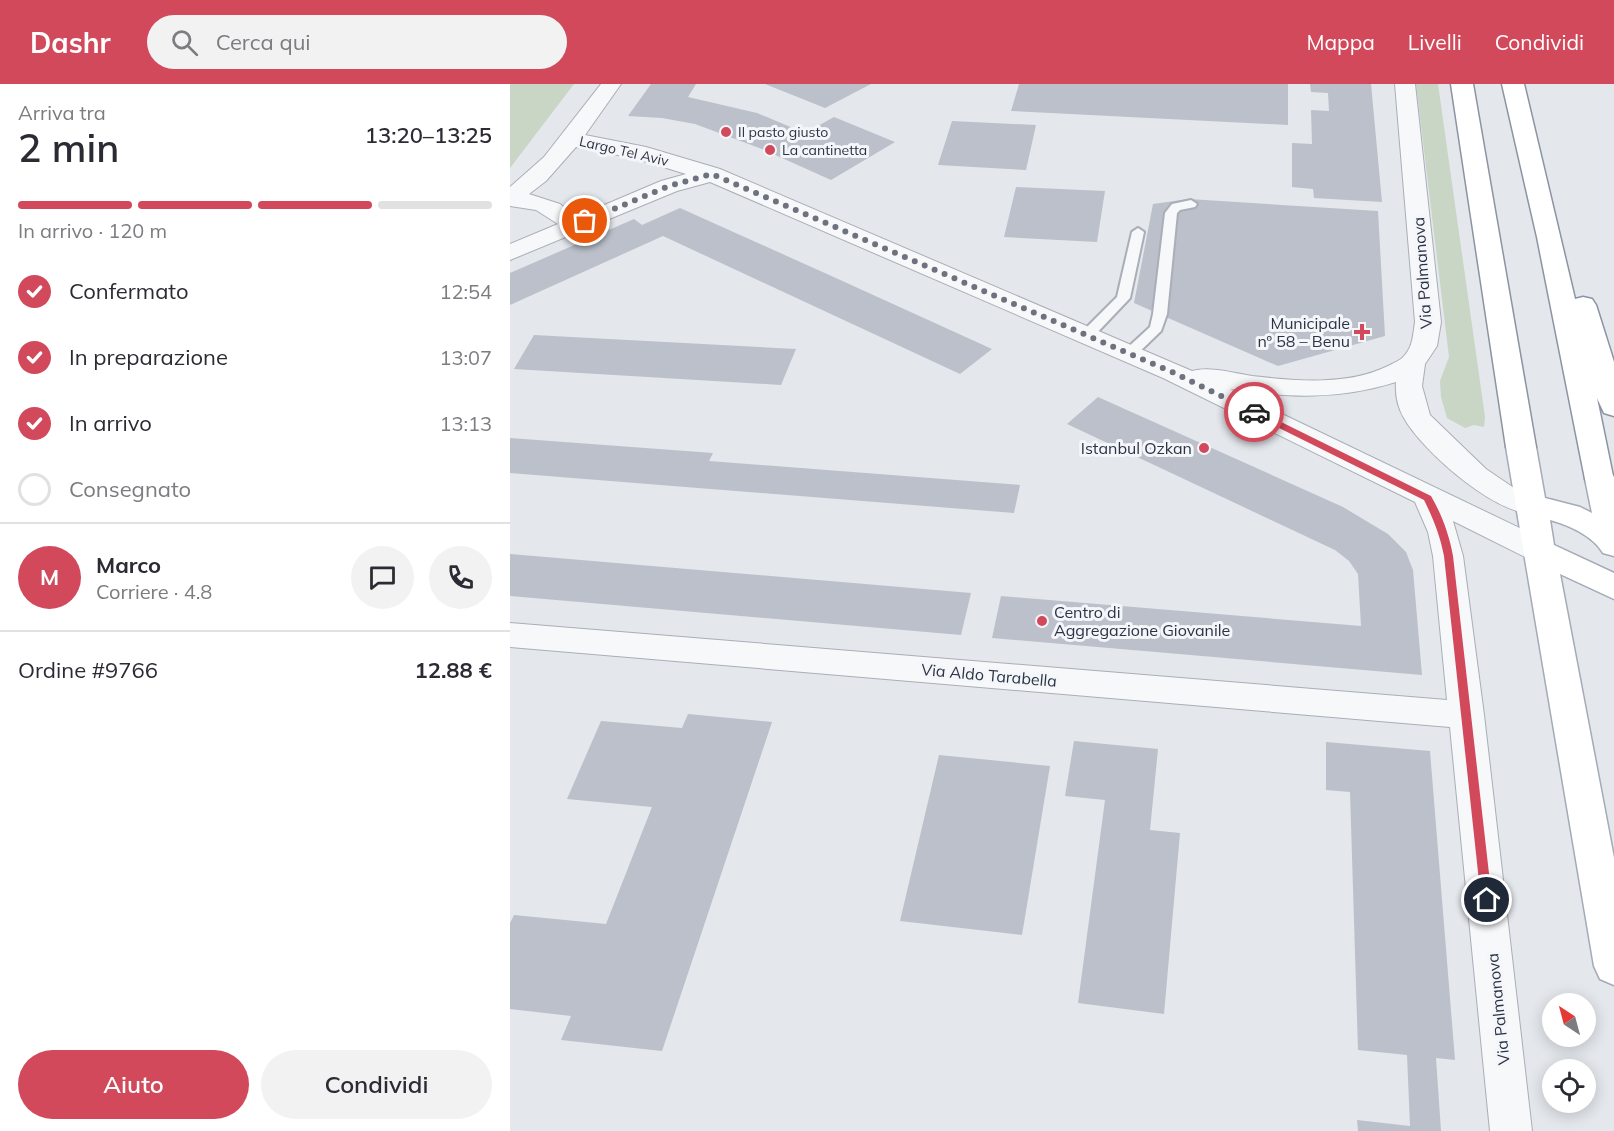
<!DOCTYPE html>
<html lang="it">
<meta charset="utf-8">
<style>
:root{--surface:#fff;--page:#f2f2f3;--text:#2b2b33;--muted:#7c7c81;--line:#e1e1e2;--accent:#d1495b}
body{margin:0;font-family:Mulish,sans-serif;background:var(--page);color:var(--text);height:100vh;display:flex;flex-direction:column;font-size:22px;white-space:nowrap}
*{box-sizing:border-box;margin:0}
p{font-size:20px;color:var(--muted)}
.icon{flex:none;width:33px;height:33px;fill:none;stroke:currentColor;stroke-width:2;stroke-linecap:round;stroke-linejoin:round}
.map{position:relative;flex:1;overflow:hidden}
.side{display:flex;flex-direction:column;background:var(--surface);width:510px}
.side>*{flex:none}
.needle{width:39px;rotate:324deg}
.tools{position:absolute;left:1032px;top:909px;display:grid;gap:12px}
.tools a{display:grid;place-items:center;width:54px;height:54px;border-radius:50%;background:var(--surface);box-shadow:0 3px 15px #0003;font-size:30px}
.pin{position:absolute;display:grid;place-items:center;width:51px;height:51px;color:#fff;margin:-26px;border:3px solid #fff;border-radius:50%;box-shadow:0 2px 6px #0007}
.courier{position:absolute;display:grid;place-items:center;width:60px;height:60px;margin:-30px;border:4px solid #d1495b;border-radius:50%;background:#fff;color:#222;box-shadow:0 2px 8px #0007}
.headline em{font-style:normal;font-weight:600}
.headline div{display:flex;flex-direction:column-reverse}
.headline{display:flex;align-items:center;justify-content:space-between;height:102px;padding:0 18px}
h1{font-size:39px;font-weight:600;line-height:45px}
.bar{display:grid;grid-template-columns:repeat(4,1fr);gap:9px 6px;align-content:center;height:72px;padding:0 18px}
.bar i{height:8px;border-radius:4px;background:var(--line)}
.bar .current{background:var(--accent)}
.bar p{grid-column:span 4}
.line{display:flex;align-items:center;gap:15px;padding:0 18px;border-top:2px solid var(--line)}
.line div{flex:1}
.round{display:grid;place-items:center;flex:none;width:63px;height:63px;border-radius:32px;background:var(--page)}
ol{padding:0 18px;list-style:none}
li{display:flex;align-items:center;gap:18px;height:66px}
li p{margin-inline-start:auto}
li .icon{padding:6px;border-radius:50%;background:var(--accent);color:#fff;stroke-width:4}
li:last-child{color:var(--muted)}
li i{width:33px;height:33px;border:3px solid var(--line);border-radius:50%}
.primary-button{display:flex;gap:12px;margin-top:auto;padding:12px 18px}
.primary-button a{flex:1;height:69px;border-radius:36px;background:var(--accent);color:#fff;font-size:24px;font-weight:600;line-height:69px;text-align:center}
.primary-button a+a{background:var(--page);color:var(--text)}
header{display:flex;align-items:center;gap:36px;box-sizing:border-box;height:84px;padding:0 30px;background:var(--accent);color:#fff}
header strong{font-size:28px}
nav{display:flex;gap:33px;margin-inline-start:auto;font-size:21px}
.search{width:420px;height:54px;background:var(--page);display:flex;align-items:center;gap:15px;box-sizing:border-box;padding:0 21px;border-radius:33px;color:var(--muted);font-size:22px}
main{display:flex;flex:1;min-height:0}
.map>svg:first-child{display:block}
.green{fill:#c9d6c5}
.building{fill:#bbc0ca}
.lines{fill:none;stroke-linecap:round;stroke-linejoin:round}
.service-casing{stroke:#a9aeb7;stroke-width:4}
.minor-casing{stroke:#a9aeb7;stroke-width:2}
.primary-casing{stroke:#a3abb8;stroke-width:3}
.trunk-casing{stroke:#8b94a3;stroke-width:3}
.service{fill:#f7f8fa;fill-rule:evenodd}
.minor{fill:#f7f8fa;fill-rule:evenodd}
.primary{fill:#fff;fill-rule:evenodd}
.trunk{fill:#fff;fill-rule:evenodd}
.route{fill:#d1495b}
.done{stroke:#6c737f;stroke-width:6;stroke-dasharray:0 10.8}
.poi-dot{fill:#d1495b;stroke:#f4f6f9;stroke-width:2}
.labels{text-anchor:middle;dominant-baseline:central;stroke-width:6;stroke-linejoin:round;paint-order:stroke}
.far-poi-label{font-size:14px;fill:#2b3445;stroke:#f4f6f9;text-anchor:start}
.far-street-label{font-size:14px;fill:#2b3445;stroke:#f4f6f9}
.street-label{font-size:16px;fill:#2b3445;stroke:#f4f6f9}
.poi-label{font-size:16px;fill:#2b3445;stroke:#f4f6f9;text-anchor:end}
</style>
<header>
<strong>Dashr</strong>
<div class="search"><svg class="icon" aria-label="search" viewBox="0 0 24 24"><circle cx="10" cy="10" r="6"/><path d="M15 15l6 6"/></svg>Cerca qui</div>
<nav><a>Mappa</a><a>Livelli</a><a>Condividi</a></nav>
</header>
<main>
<section class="side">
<div class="headline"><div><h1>2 min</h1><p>Arriva tra</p></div><em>13:20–13:25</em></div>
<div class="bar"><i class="current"></i><i class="current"></i><i class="current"></i><i></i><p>In arrivo · 120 m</p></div>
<ol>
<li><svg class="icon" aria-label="check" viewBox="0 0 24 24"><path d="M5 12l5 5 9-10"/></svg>Confermato<p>12:54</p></li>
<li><svg class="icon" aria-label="check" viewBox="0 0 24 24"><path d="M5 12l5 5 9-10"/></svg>In preparazione<p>13:07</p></li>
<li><svg class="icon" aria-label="check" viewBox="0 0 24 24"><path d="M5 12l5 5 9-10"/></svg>In arrivo<p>13:13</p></li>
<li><i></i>Consegnato</li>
</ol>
<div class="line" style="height:108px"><b class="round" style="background:var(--accent);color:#fff">M</b><div><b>Marco</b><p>Corriere · 4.8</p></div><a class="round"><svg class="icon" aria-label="chat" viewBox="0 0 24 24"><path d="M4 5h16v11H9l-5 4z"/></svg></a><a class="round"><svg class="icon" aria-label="phone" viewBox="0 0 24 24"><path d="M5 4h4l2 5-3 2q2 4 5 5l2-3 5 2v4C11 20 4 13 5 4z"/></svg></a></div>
<div class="line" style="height:78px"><div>Ordine #9766</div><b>12.88 €</b></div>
<div class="primary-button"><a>Aiuto</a><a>Condividi</a></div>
</section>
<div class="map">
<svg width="1104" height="1047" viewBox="0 0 1104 1047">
<rect width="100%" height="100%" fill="#e4e7ec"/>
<path class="green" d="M 0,0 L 64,0 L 0,84 Z
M 906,0 L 928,0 L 975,333 L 974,343 L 964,341 L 955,344 L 937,334 L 931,313 L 930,297 L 939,273 Z"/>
<path class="building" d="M 141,0 L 186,0 L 178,13 L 247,29 L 295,49 L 324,33 L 385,58 L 321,96 L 252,65 L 185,40 L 152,34 L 118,32 Z
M 255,0 L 361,0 L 315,24 Z
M 509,0 L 778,0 L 778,41 L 501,27 Z
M 800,0 L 861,0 L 872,118 L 804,114 L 803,105 L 782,103 L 782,59 L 802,60 L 801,26 L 819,27 L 818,9 L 801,8 Z
M 442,37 L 526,41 L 516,86 L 428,81 Z
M 506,103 L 595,107 L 587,158 L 494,153 Z
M 679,115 L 868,127 L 875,252 L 768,282 L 624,219 L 643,120 Z
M 170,124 L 317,190 L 482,265 L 450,290 L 153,152 L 0,221 L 0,189 L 124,135 L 132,141 Z
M 24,251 L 286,265 L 271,301 L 4,285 Z
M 588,313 L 833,423 L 878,450 L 896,468 L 903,486 L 912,591 L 482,554 L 491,512 L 851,542 L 848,490 L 839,477 L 825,466 L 557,340 Z
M 0,354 L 203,369 L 199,377 L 510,401 L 504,429 L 0,389 Z
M 0,470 L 461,509 L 451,551 L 0,512 Z
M 178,630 L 262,638 L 152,967 L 51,956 L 61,932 L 0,925 L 0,839 L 4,831 L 96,840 L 142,723 L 57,715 L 91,637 L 172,644 Z
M 564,657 L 648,665 L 640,746 L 670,749 L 654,930 L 568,919 L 595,716 L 555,712 Z
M 816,658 L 920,667 L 945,976 L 926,974 L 931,1047 L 848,1047 L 847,1036 L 900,1042 L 897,971 L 848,966 L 840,708 L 816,706 Z
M 429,671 L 540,682 L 512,851 L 390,837 Z"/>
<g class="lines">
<g class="service-casing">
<path id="service" d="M 681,116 L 687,120 L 685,123 L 670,126 L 667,129 L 657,230 L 651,247 L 624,273 L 614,273 L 612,270 L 614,267 L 640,243 L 643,230 L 655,129 L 662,120 Z
M 628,144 L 634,148 L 620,214 L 582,254 L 572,254 L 570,251 L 572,248 L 607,213 L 622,148 Z"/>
</g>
<g class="minor-casing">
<path id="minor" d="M 91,0 L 111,0 L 75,51 L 136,63 L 210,85 L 682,287 C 700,282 723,289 742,292 C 786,297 837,302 878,282 C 883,279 890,277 894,272 C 903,263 903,250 905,238 L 885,0 L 905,0 L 931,238 L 927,262 L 915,280 L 912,302 L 920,331 L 976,385 L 1007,406 L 1033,415 L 1038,422 L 1033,429 C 994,440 912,367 894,334 C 888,324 885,310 886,298 C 828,316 779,314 720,305 L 1043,460 L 1047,468 L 1043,476 L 1032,479 L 1021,476 L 943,437 L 953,472 L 974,631 L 1022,1047 L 980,1047 L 940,643 L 0,563 L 0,539 L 937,616 L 923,472 L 918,448 L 905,418 L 653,294 L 200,98 L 167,107 L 0,176 L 0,160 L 48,140 L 26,126 L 0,122 L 0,103 L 34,73 ZM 66,63 L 124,74 L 176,90 L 151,97 L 66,133 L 50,120 L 19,110 L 36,97 Z"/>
</g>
<g class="primary-casing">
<path id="primary" d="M 1011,353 L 1021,356 L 1026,363 L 1035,414 L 1070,423 L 1082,429 L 1075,395 L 1079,388 L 1090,385 L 1101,388 L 1104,393 L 1104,472 L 1093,469 C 1083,452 1059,441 1040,436 L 1044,461 L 1104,489 L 1104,515 L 1050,490 L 1104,774 L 1104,901 L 1090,895 L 1084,882 L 996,363 L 1001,356 Z"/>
</g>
<g class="trunk-casing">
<path id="trunk" d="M 941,0 L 963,0 L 1026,363 L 1021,370 L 1011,373 L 1001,370 L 996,363 Z
M 992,0 L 1014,0 L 1065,215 L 1073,213 L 1082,215 L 1086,221 L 1104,278 L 1104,332 L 1094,329 L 1087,314 L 1104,397 L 1101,402 L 1090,405 L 1079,402 L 1075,395 L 1027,153 Z"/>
</g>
<use href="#service" class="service"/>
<use href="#minor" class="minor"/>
<use href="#primary" class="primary"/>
<use href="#trunk" class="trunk"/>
</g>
<path class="route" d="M 741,326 L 747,326 L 921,412 C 932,431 939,450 943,472 L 982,816 L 981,819 L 977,821 L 971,816 L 934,472 C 930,451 923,434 914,416 L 741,330 Z"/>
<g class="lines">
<path class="done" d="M 75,137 L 159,102 L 202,90 L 662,288 L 744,328"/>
</g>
<g class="poi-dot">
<circle cx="216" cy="48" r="6"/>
<circle cx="260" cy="66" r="6"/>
<path d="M849 239h6v6h6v6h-6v6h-6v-6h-6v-6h6z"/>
<circle cx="694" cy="364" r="6"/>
<circle cx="532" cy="537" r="6"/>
</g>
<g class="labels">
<g class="far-poi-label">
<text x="228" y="48">Il pasto giusto</text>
<text x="272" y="66">La cantinetta</text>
</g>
<g class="far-street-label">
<text transform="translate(114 67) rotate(13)">Largo Tel Aviv</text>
</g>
<g class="street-label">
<text transform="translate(912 189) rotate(-94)">Via Palmanova</text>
<text transform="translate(479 591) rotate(5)">Via Aldo Tarabella</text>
<text transform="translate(988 925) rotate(-96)">Via Palmanova</text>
</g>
<g class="poi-label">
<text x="840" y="239">Municipale<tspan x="840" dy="18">nº 58 – Benu</tspan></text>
<text x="682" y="364">Istanbul Ozkan</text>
<text x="544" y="528" text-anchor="start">Centro di<tspan x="544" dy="18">Aggregazione Giovanile</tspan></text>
</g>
</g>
</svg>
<div class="tools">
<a><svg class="needle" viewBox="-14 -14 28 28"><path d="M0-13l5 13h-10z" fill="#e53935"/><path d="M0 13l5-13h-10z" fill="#7c7c81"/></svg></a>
<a><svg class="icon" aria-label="locate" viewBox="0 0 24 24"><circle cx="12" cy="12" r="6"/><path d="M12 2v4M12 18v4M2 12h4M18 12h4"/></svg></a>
</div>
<div class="pin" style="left:75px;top:137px;background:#ea580c"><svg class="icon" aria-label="bag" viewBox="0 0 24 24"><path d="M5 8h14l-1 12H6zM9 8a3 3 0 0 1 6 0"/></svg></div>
<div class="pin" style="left:977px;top:816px;background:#1f2937"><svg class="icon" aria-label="home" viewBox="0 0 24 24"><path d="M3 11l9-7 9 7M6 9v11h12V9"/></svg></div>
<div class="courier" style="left:744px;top:328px"><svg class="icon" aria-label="car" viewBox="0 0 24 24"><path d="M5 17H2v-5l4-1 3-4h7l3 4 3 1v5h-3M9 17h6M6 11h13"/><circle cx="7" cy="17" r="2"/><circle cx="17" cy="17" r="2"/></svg></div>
</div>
</main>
